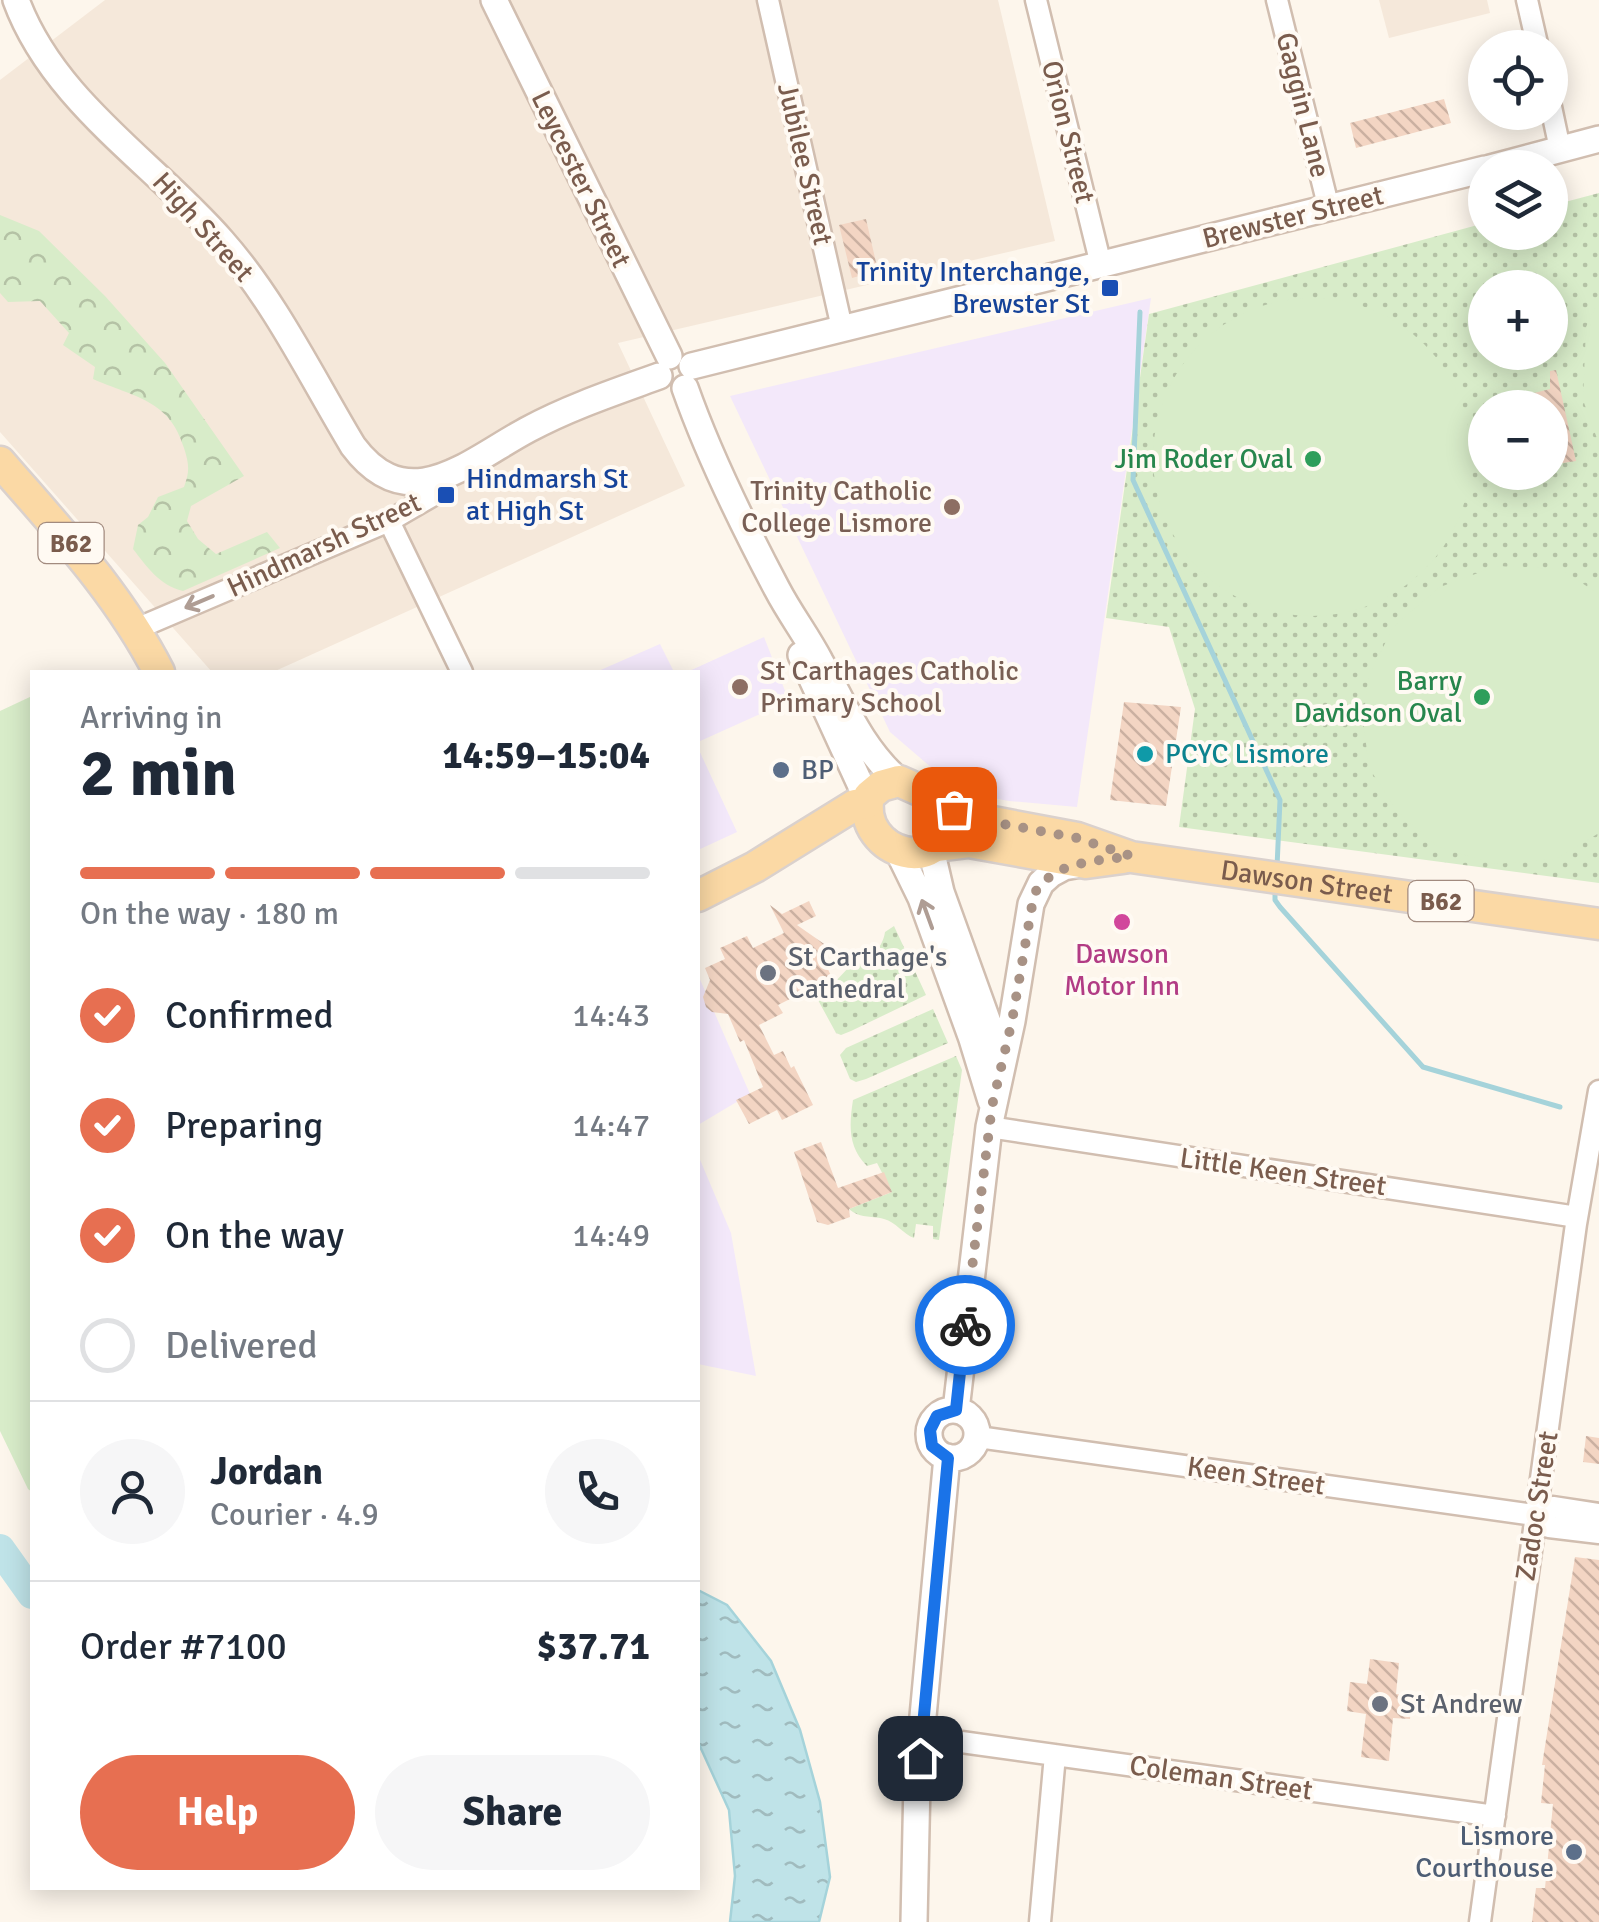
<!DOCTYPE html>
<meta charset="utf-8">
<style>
:root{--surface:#fff;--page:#f6f6f7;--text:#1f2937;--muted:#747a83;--line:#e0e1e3;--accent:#e76f51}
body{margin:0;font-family:Signika,sans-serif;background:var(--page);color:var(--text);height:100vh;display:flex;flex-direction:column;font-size:38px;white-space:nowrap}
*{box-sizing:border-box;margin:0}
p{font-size:32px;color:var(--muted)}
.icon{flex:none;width:55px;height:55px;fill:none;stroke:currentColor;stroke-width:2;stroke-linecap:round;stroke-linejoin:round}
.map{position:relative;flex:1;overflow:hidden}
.drawer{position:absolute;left:30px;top:670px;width:670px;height:1220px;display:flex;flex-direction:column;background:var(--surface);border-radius:0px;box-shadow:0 5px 25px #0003}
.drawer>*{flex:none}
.controls{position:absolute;left:1468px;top:30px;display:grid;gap:20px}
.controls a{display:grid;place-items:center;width:100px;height:100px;border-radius:50%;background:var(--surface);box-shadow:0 5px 25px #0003;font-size:50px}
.pin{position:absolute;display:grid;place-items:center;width:85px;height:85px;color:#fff;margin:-42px;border-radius:20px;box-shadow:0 5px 15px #0006}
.courier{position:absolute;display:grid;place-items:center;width:100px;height:100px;margin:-50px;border:8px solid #1a73e8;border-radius:50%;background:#fff;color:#222;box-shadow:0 2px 12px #0007}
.headline em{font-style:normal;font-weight:800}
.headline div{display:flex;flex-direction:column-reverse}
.headline{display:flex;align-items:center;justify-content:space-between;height:170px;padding:0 50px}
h1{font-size:65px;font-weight:800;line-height:75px}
.bar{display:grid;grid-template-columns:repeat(4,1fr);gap:15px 10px;align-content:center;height:120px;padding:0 50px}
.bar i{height:12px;border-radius:8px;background:var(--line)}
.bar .active{background:var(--accent)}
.bar p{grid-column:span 4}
.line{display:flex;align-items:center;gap:25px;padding:0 50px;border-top:2px solid var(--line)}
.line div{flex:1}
.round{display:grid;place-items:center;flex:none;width:105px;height:105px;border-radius:52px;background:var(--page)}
ol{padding:0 50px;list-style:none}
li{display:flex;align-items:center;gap:30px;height:110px}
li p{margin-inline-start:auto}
li .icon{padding:10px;border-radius:50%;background:var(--accent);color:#fff;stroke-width:4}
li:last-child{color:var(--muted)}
li i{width:55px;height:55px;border:5px solid var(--line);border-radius:50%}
.cta{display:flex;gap:20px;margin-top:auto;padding:20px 50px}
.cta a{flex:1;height:115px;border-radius:60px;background:var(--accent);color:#fff;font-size:40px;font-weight:800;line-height:115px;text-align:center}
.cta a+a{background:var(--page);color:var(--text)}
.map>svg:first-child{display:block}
.residential{fill:#f5e8da}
.education{fill:#f3e8fa}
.grass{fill:url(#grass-dots);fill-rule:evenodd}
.forest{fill:url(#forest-crowns)}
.pitch{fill:#d8ecc9}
.water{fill:url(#water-ripples);stroke:#a5d3da;stroke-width:2.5}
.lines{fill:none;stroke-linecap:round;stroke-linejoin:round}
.stream{stroke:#a5d3da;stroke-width:5}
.river{stroke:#bfe3e8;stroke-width:30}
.building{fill:url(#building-back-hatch)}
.minor-casing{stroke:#d1beb0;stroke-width:25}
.tertiary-casing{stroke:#d1beb0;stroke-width:30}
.primary-casing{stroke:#dad1cd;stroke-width:35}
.minor{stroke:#fff;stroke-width:20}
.tertiary{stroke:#fff;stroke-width:25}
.primary{stroke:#fbd9a5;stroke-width:30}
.oneway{stroke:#af9d94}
.done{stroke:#a89285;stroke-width:10;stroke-dasharray:0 18}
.route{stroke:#1a73e8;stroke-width:12}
.transit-dot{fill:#1a4fb4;stroke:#fffaf3;stroke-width:4}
.leisure-dot{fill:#2e9e5b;stroke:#fffaf3;stroke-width:4}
.education-dot{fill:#8d6e63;stroke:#fffaf3;stroke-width:4}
.culture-dot{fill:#0f9aa8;stroke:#fffaf3;stroke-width:4}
.service-dot{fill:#5c6f8a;stroke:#fffaf3;stroke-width:4}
.hotel-dot{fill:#d1479c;stroke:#fffaf3;stroke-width:4}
.worship-dot{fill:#6b7280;stroke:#fffaf3;stroke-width:4}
.labels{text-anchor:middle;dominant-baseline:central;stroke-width:8;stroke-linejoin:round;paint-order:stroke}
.shield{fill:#fffaf3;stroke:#a28b7f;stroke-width:2.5}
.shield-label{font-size:25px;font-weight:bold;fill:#7a5c4d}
.street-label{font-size:28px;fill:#7a5c4d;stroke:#fffaf3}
.transit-label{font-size:28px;fill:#164399;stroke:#fffaf3;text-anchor:end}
.leisure-label{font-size:28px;fill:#27864d;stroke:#fffaf3;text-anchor:end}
.education-label{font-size:28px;fill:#785e54;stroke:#fffaf3;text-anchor:end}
.culture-label{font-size:28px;fill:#0d838f;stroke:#fffaf3;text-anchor:start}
.service-label{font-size:28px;fill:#4e5e75;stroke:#fffaf3;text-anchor:start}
.hotel-label{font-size:28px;fill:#b23c85;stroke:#fffaf3}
.worship-label{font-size:28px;fill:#5b616d;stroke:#fffaf3;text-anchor:start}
</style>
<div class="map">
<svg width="1599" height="1922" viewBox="0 0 1599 1922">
<defs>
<pattern id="grass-dots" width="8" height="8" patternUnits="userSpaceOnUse" patternTransform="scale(2.5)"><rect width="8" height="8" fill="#d8ecc9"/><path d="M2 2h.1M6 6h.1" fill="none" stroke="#b4c2a5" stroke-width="1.8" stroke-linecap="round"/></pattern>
<pattern id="forest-crowns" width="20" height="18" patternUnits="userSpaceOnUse" patternTransform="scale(2.5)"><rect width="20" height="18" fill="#d8ecc9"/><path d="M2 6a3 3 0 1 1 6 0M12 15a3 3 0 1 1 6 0" fill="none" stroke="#b4c2a5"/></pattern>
<pattern id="water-ripples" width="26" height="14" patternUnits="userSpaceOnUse" patternTransform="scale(2.5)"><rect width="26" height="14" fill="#bfe3e8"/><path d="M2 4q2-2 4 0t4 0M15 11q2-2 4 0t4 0" fill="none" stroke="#a0bbbe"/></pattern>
<pattern id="building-back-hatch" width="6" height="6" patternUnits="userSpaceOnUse" patternTransform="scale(2.5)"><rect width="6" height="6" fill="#f3d5c3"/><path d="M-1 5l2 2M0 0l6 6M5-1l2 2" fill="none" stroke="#cab0a1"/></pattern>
</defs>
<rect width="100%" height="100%" fill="#fdf6ec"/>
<path class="residential" d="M 105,0 L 998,0 L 1055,241 L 618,343 L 685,486 L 273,672 L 212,672 L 0,432 L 0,80 Z
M 1379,0 L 1487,0 L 1490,13 L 1389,38 Z"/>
<path class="education" d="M 1151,298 L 1077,807 L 1009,801 L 966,793 L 940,775 L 890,732 L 730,396 Z
M 764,637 L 789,701 L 698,742 L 698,672 L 687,672 Z
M 660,644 L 674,672 L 596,672 Z
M 698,748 L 737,832 L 698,850 Z
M 698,975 L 750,1094 L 698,1125 Z
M 698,1155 L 731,1233 L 756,1376 L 698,1364 Z"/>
<path class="grass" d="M 1599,193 L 1599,883 L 1179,827 L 1195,709 L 1169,627 L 1106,618 L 1149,314 L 1485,223 L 1485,232 L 1550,232 L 1550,206 ZM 1485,288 L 1550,288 L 1550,352 L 1485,352 ZM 1485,408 L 1550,408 L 1550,472 L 1485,472 Z
M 894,926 L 926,995 L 851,1031 L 841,1035 L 836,1033 L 818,1000 L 850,966 C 867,965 883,948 885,932 Z
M 933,1009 L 948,1043 L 866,1079 L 856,1082 L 850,1079 L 840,1055 L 846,1048 Z
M 956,1056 L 962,1070 L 939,1240 L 933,1239 L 933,1226 L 916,1224 L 914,1238 C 903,1234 896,1222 884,1219 C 869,1215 861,1219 849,1209 L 892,1192 L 877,1163 L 867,1166 C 848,1147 849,1126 853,1100 Z"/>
<path class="forest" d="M 0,215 L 39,231 L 105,296 L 165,363 L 244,476 L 191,506 L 187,521 L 198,539 L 216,554 L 267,532 L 280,548 L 183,591 C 159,585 147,567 133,549 L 138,525 L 148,517 L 158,497 L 184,487 C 190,471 189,464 184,448 C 170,400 134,397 93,379 L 95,367 L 63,345 L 69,333 L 40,301 L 8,302 L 0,293 Z"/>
<path class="pitch" d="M1153 457a159 159 0 1 1 318 0a159 159 0 1 1-318 0Z
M 1599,300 L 1599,444 L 1583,400 L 1586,327 Z
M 1516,352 L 1547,353 L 1548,356 L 1480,374 L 1477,363 Z
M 1497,566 L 1560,569 L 1599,594 L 1599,833 L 1556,859 L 1495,864 L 1438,847 L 1398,812 L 1369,768 L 1363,719 L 1369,676 L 1393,627 L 1440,587 Z
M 32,696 L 32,1492 L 28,1489 L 0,1431 L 0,711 Z"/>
<path class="water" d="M 698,1590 L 727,1605 L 771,1661 L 800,1730 L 820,1802 L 830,1877 L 819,1922 L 730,1922 L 735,1876 L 729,1810 L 698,1742 Z"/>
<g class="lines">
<path class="stream" d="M 1140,312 L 1133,480 L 1280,800 L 1277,867
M 1275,887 L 1275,900 L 1280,907 L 1423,1067 L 1560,1107"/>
<path class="river" d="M 0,1549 L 32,1594"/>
</g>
<path class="building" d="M 1444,99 L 1451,123 L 1356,148 L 1350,123 Z
M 866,219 L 878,271 L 852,278 L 839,225 Z
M 1556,370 L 1576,461 L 1550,465 L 1550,408 L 1528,408 L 1526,395 L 1550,389 L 1550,371 Z
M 1124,702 L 1181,707 L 1166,806 L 1110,800 Z
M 809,901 L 816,916 L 797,925 L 827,946 L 826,965 L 832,978 L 778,1005 L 783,1013 L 759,1025 L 774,1055 L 783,1051 L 791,1068 L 794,1066 L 813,1105 L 782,1120 L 777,1110 L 749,1124 L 736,1100 L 763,1087 L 744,1040 L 740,1042 L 728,1014 L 712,1012 L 706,1007 L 703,997 L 710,980 L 705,968 L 725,959 L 720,948 L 747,936 L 753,948 L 784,933 L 770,905 L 782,914 Z
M 821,1142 L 838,1188 L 884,1172 L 892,1192 L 849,1209 L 850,1217 L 828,1225 L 817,1222 L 794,1152 Z
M 1586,1436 L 1599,1438 L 1599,1464 L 1583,1462 Z
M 1575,1557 L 1599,1560 L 1599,1922 L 1532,1922 L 1536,1888 L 1545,1888 L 1553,1804 L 1541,1803 L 1545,1765 L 1542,1765 Z
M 1370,1659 L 1399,1663 L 1396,1694 L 1412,1696 L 1410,1719 L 1393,1718 L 1389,1761 L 1361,1757 L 1366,1714 L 1347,1711 L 1350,1682 L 1367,1684 Z"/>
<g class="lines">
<g class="minor-casing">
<path id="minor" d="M 768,0 L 842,328
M 1036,0 L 1101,265
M 1277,0 L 1329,209
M 1527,0 L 1538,48
M 1550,102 L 1560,149
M 389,521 L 462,672
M 136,629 L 389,521 L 432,496 L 433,490 L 430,481
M 989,1127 L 1577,1217
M 978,1437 L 1534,1515 L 1549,1527 L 1599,1533
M 1534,1515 L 1553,1507 L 1599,1514
M 947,1740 L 1495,1816
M 1040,1922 L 1055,1755
M 1480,1922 L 1576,1224 L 1599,1091"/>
</g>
<g class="tertiary-casing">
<path id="tertiary" d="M 16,0 C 53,101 153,162 222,241 C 275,301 312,378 353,446 C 409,521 470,460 529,429 C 570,407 615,392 659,376
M 494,0 L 669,356
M 1490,168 L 1599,139
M 692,366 L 1485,169
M 685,388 C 709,456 743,525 777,589 C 790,614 807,636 820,661 C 844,704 861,748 899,781
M 801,655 L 861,786 L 869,796
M 931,849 L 941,892 L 990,1028 L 998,1066
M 898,851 L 921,898 L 972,1039 L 991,1101
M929 1434a24 24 0 1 1 48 0a24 24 0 1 1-48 0Z
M 956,1410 L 989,1127 L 1012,1021 L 1031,904 L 1041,883 L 1051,874 L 1064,867 L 1086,863
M 914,1922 L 917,1781 L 947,1457"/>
</g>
<g class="primary-casing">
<g id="primary">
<path d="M 0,462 C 58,529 118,592 159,672"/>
<path d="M 899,781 L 926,793 L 942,812 C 954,880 855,856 869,796 L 881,786 Z"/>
<path id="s1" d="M 933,798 L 982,820 L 1077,838 L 1131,857 L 1599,924"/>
<path d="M 936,846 L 969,842 L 1086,863 L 1123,858"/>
<path d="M 698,896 L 755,867 L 855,805 L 867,803"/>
</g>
</g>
<use href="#minor" class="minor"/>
<use href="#tertiary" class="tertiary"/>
<use href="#primary" class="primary"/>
</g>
<defs><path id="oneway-shaft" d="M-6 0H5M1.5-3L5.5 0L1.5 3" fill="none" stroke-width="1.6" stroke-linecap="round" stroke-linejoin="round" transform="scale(2.5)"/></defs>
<g class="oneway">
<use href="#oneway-shaft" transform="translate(199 602) rotate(157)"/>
<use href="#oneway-shaft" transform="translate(927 914) rotate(-110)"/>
</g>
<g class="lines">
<path class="done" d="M 954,809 L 982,820 L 1077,838 L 1131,856 C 1095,862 1055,860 1034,894 L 1012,1021 L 992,1106 L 965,1325"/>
<path class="route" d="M 920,1758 L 948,1458 L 932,1446 L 930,1430 L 937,1416 L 956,1410 L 965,1325"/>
</g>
<g class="transit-dot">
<rect x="1100" y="278" width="20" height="20" rx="5"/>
<rect x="436" y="485" width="20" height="20" rx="5"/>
</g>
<g class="leisure-dot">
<circle cx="1313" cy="459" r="10"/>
<circle cx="1482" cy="697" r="10"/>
</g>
<g class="education-dot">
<circle cx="952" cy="507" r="10"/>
<circle cx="740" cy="687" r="10"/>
</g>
<circle class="culture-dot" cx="1145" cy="754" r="10"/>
<g class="service-dot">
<circle cx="781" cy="770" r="10"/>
<circle cx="1574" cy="1852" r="10"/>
</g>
<circle class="hotel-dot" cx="1122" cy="922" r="10"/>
<g class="worship-dot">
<circle cx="768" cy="973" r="10"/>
<circle cx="1380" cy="1704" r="10"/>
</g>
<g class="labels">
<g class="shield">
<rect x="38.5" y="523" width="65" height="40" rx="8"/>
<rect x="1408.5" y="881" width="65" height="40" rx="8"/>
</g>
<g class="shield-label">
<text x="71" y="543">B62</text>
<text x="1441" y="901">B62</text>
</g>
<g class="street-label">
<text transform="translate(1303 105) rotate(76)">Gaggin Lane</text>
<text transform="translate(1068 132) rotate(76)">Orion Street</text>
<text transform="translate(805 164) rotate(77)">Jubilee Street</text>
<text transform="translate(581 179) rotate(64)">Leycester Street</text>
<text transform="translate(1293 217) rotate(-14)">Brewster Street</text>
<text transform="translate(203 227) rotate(48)">High Street</text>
<text transform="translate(324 545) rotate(-25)">Hindmarsh Street</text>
<text stroke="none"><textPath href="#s1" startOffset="385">Dawson Street</textPath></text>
<text transform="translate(1283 1172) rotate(8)">Little Keen Street</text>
<text transform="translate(1256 1476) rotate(8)">Keen Street</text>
<text transform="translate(1537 1506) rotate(-81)">Zadoc Street</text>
<text transform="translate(1221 1778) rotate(8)">Coleman Street</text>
</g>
<g class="transit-label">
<text x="1090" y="272">Trinity Interchange,<tspan x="1090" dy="32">Brewster St</tspan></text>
<text x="466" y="479" text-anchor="start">Hindmarsh St<tspan x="466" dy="32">at High St</tspan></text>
</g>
<g class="leisure-label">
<text x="1293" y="459">Jim Roder Oval</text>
<text x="1462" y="681">Barry<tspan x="1462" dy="32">Davidson Oval</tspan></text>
</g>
<g class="education-label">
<text x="932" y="491">Trinity Catholic<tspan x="932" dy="32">College Lismore</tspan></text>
<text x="760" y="671" text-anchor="start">St Carthages Catholic<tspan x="760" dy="32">Primary School</tspan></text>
</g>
<g class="culture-label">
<text x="1165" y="754">PCYC Lismore</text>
</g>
<g class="service-label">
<text x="801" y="770">BP</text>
<text x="1554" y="1836" text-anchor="end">Lismore<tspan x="1554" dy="32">Courthouse</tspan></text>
</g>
<g class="hotel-label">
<text x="1122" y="954">Dawson<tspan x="1122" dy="32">Motor Inn</tspan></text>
</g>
<g class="worship-label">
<text x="788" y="957">St Carthage's<tspan x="788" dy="32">Cathedral</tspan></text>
<text x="1400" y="1704">St Andrew</text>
</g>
</g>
</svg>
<div class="controls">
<a><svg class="icon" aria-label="locate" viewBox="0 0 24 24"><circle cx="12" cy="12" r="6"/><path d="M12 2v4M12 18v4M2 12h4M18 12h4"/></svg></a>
<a><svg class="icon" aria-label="layers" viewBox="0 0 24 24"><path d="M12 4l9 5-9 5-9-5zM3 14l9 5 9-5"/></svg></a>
<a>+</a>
<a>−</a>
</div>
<div class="pin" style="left:954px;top:809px;background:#ea580c"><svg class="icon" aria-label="bag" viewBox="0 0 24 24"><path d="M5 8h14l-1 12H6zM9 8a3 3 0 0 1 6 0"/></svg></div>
<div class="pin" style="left:920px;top:1758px;background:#1f2937"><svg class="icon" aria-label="home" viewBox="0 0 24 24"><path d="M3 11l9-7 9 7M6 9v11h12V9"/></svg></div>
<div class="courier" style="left:965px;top:1325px"><svg class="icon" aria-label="bike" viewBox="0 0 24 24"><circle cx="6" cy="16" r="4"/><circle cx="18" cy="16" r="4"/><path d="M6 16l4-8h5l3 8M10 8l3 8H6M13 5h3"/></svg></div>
<section class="drawer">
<div class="headline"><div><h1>2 min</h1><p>Arriving in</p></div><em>14:59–15:04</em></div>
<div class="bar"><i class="active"></i><i class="active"></i><i class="active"></i><i></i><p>On the way · 180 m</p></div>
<ol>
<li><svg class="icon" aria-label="check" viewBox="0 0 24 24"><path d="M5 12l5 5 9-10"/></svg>Confirmed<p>14:43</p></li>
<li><svg class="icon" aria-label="check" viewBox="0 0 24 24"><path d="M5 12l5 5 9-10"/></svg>Preparing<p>14:47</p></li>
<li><svg class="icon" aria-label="check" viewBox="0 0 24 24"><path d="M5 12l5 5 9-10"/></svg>On the way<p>14:49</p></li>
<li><i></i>Delivered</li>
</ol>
<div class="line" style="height:180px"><a class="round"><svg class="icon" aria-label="person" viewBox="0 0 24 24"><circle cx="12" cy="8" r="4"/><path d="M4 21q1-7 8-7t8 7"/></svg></a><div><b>Jordan</b><p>Courier · 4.9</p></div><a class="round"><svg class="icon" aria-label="phone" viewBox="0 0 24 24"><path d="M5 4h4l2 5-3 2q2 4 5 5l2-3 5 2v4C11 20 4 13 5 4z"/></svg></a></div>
<div class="line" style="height:130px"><div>Order #7100</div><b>$37.71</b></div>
<div class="cta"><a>Help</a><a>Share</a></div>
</section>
</div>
